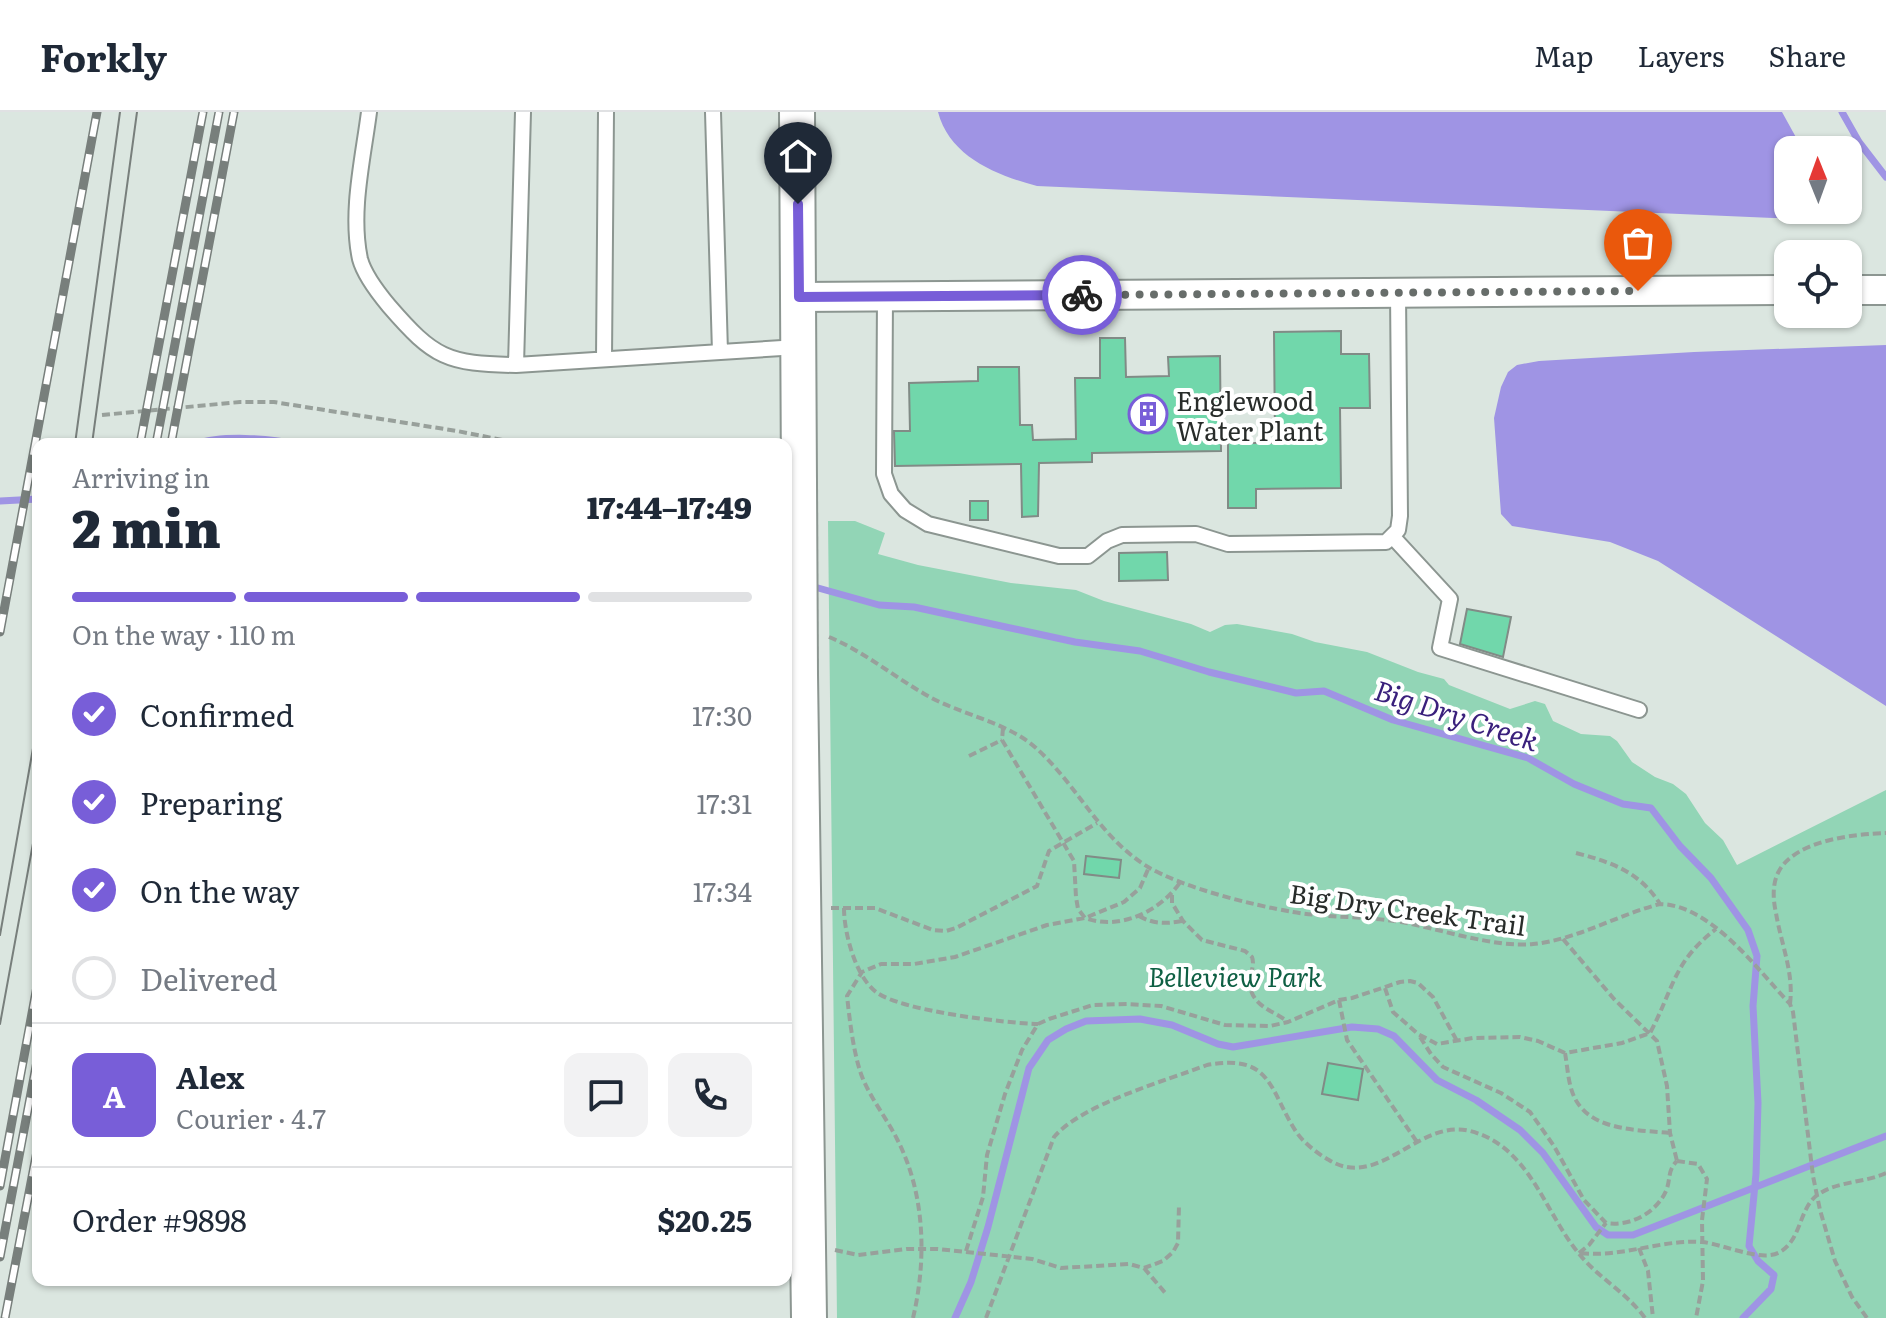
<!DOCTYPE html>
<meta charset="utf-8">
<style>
:root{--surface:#fff;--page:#f2f2f3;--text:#1f2937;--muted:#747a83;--line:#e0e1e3;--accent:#785ed8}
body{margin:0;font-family:Literata,serif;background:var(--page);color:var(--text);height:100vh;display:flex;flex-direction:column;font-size:30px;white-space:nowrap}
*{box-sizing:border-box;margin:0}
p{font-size:26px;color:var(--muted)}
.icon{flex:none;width:44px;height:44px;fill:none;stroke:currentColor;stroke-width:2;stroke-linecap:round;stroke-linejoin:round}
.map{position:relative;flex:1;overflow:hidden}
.panel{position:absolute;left:32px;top:326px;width:760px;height:848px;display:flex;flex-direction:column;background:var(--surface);border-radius:16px;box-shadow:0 2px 6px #0004}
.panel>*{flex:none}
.needle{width:52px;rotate:359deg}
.tools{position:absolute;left:1774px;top:24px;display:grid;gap:16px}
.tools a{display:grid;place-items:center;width:88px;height:88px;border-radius:16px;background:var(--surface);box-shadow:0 2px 6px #0004;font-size:40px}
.pin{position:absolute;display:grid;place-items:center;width:68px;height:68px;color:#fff;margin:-82px -34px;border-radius:50% 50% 50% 0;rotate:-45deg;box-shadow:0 0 8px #0007}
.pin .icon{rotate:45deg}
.courier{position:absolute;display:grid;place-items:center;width:80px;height:80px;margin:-40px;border:6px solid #785ed8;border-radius:50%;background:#fff;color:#222;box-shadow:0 2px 10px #0007}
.summary em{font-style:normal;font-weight:800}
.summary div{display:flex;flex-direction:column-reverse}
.summary{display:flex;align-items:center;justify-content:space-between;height:136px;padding:0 40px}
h1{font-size:52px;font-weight:800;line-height:60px}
.bar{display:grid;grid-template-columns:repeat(4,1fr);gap:12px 8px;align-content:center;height:96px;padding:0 40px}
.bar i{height:10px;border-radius:6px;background:var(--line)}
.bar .active{background:var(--accent)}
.bar p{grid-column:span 4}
.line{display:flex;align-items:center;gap:20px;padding:0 40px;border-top:2px solid var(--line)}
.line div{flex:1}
.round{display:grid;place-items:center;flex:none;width:84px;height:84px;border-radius:16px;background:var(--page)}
ol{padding:0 40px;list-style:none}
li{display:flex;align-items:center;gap:24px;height:88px}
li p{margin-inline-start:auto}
li .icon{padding:8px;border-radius:50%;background:var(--accent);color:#fff;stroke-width:4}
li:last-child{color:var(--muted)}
li i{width:44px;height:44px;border:4px solid var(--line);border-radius:50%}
header{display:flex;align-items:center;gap:48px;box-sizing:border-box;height:112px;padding:0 40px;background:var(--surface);border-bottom:2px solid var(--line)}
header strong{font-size:38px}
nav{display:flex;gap:44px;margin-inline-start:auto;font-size:28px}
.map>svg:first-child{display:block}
.green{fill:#92d5b6}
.water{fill:#9f94e4}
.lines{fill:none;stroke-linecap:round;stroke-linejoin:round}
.stream{stroke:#9f94e4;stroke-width:7}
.building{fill:#71d7ab;stroke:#818b86;stroke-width:2}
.service-casing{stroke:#8c9691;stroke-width:18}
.minor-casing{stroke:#8c9691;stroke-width:32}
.tertiary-casing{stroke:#8c9691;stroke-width:38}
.path{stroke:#98a09b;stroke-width:4;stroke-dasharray:8 4;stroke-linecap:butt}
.service{stroke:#fff;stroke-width:14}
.minor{stroke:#fff;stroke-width:28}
.tertiary{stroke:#fff;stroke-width:34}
.tram{stroke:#787f7c;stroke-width:2}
.rail-casing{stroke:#787f7c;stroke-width:9}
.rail{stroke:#fff;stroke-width:6;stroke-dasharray:18;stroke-linecap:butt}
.tertiary-bridge-casing{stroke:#8c9691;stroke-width:38;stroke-linecap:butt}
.tertiary-bridge{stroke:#fff;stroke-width:34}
.done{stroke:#676d6a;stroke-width:8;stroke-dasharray:0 14.4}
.route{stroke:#785ed8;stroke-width:10}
.labels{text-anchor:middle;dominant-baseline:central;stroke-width:8;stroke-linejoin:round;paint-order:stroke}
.poi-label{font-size:26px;fill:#282c2a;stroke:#fff;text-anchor:start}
.street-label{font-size:26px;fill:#282c2a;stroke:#fff}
.park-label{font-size:26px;font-style:italic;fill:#0f6044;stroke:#fff}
.water-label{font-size:28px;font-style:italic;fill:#3a207c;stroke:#fff}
</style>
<header>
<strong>Forkly</strong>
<nav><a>Map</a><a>Layers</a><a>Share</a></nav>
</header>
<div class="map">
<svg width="1886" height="1206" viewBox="0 0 1886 1206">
<rect width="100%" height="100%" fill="#dbe6e0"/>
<path class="green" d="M 828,409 L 855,409 L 885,421 L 878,442 L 918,453 L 1011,471 L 1076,478 L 1104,489 L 1191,512 L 1210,520 L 1225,513 L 1237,512 L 1292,522 L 1315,530 L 1367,540 L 1418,560 L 1444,567 L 1449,573 L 1510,597 L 1535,589 L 1545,592 L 1553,609 L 1581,622 L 1610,624 L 1617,629 L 1632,650 L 1655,665 L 1673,672 L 1686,682 L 1705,711 L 1723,728 L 1737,753 L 1886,678 L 1886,1206 L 837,1206 Z"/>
<path class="water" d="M 938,0 L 1782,0 L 1803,38 L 1788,38 L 1788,98 L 1799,98 L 1784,106 L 1773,106 L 1037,74 C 996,63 950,45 938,0 Z
M 1886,233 L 1886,594 L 1658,449 L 1610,430 L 1512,414 L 1501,402 L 1494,306 L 1501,275 L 1508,260 L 1517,253 L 1539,249 L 1694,240 Z"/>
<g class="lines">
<path class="stream" d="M 1842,0 L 1859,30 L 1886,65
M 197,332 C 220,323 270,326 295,332
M 0,389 L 38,387
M 811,474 L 879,493 L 914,495 L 1075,530 L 1140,539 L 1209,560 L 1296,581 L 1324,579 L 1393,608 L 1528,646 L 1574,672 L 1623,692 L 1651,696 L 1680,734 L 1711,766 L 1748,818 L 1757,844 L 1753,894 L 1758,991 L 1756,1062 L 1749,1134 L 1758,1149 L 1774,1163 L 1771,1177 L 1743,1206
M 955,1206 L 971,1170 L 988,1115 L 1029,956 L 1048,928 L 1066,917 L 1086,909 L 1140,907 L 1172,913 L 1218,932 L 1233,935 L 1352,915 L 1378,917 L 1394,924 L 1437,968 L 1476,988 L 1520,1018 L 1543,1041 L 1596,1115 L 1608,1123 L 1633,1123 L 1886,1024"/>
</g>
<path class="building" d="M 1341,219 L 1341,242 L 1369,242 L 1370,296 L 1340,296 L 1341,376 L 1256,377 L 1256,396 L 1228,396 L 1228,331 L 1275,331 L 1274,220 Z
M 1100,226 L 1125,226 L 1126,265 L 1169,264 L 1168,245 L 1220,244 L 1221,339 L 1092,341 L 1092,350 L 1039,351 L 1038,404 L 1022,405 L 1021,352 L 895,354 L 894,319 L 910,319 L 909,271 L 978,269 L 978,255 L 1019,255 L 1020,313 L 1032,313 L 1033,328 L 1076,327 L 1075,266 L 1100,266 Z
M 970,389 L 988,389 L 988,408 L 970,408 Z
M 1167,440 L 1168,468 L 1119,469 L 1119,441 Z
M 1467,497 L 1511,505 L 1503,545 L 1460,532 Z
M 1086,744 L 1121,748 L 1119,766 L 1084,762 Z
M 1328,951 L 1363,957 L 1358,988 L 1322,982 Z"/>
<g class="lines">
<g class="service-casing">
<path id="service" d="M 369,0 C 363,47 350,100 360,147 C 364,162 379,182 389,194 C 434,246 447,252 516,253 L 798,235
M 713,0 L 720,240
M 885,184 L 884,362 L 891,382 L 905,398 L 928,412 L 1059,444 L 1088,444 L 1107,429 L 1122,423 L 1196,422 L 1228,432 L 1386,430 L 1398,418 L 1400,404 L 1398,181
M 604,247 L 606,0
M 516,253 L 523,0
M 1392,424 L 1450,487 L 1440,536 L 1639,598"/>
</g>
<g class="minor-casing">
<path id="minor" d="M 1848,178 L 1886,178
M 799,185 L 1788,178"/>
</g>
<g class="tertiary-casing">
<path id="tertiary" d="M 797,0 L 799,370
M 800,563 L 809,1206"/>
</g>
<path class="path" d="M 102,303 L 240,290 L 274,290 L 457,319 L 523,332
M 829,525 C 865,540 894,565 928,584 C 962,603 1007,610 1036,636 C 1078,674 1099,725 1148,755 C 1184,776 1252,793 1293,800 C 1329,806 1365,804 1401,810 C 1440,817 1495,836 1533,832 C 1576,828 1617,803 1660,792 C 1711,793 1757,857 1790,892 L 1793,900 L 1813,1064 L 1820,1098 L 1835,1149 L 1852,1185 L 1867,1206
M 1003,616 L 1002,628 L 1074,749 L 1076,785 L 1078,797 L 1085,806 C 1120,819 1161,799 1181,769
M 969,644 L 1002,628
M 1576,741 C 1611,750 1640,760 1660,792
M 1172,783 L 1172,791 L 1183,809 L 1202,828 L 1245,839 L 1252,845 C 1255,854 1250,860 1250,870 C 1250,894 1273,898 1288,910
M 831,796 L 875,796 L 933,818 L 946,819 L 956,816 L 1037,774 L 1049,739 L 1097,711
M 844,796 C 844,820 855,864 876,880 C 901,899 1005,911 1038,912
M 1139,804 C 1153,812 1166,812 1182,809
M 1563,827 L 1614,887 L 1657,929 L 1667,974 L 1670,1021 L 1677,1049
M 1385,876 L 1393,900 L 1418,922 L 1437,932 L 1473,926 L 1520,925 L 1538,929 L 1565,941 L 1622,931 L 1650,921 C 1674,876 1673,850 1716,817
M 1339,888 L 1347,928 L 1417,1030
M 1790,892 C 1794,860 1781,832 1776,801 C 1773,788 1772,771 1779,759 C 1796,728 1855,722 1886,721
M 1420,925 L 1431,942 L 1443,955 L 1501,981 L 1530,1000 L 1554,1034 L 1584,1088 L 1606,1111 C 1630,1115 1656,1101 1666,1079 C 1671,1067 1667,1059 1677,1049
M 1565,941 C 1568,957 1568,976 1577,990 C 1595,1019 1640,1018 1670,1021
M 1677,1049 L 1698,1052 L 1707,1067 L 1702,1108 L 1703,1169 L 1696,1206
M 1639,1136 L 1648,1159 L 1653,1206
M 835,1138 L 858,1143 L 907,1137 L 938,1137 L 1032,1147 L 1061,1156 L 1129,1152 L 1144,1156 L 1163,1149 L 1173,1140 L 1178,1131 L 1179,1093
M 966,1139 L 983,1085 L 987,1043 L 1005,982 L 1022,938 L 1038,912 L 1049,907 L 1093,893 L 1127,892 L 1161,894 L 1225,913 L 1270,914 L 1288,910 L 1339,888 L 1352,886 L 1400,870 L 1410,869 L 1418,871 L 1433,885 L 1457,929
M 1579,1141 L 1589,1133 L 1606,1111
M 1581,1141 C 1621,1146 1662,1127 1702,1130 C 1723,1132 1762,1151 1780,1140 C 1801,1128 1799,1098 1816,1084 C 1835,1069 1865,1071 1886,1061
M 1144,1156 L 1167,1183
M 913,1206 C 927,1147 925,1081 897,1027 C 886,1005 870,986 861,962 C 853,938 850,910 847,884 L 862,860 L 881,852 L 914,852 L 955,845 L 1047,813 L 1085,806 L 1124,790 L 1140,776 L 1149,755
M 986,1206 L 1054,1025 C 1082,992 1165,969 1207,953 C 1273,941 1269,979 1297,1021 C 1304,1031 1318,1042 1329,1048 C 1379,1079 1419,1006 1470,1019 C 1530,1034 1545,1102 1580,1143 C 1600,1167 1627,1181 1645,1206"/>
<use href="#service" class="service"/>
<use href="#minor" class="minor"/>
<use href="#tertiary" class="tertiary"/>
<path class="tram" d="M 75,332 L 120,0
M 92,332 L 137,0
M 0,823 L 38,608
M 0,912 L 38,704"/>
<g class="rail-casing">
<path id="rail" d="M 140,332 L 203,0
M 156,332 L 219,0
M 171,332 L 234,0
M 0,520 L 97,0
M 0,1074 L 38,869
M 0,1145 L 38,944
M 5,1206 L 38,1034"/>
</g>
<use href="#rail" class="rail"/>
<g class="tertiary-bridge-casing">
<path id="tertiary-bridge" d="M 799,370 L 800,563"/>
</g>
<use href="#tertiary-bridge" class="tertiary-bridge"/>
</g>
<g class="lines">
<path class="done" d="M 1082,183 L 1638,179"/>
<path class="route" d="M 798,92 L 799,185 L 1082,183"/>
</g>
<defs>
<g id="building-ring" transform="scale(2)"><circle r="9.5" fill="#fff" stroke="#785ed8" stroke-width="1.5"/><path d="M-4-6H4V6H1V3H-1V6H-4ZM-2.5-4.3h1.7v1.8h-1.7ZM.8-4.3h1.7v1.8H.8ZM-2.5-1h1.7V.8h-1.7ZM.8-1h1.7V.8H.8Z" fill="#785ed8"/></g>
</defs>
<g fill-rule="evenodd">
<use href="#building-ring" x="1148" y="302"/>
</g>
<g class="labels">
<g class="poi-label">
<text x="1176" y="287">Englewood<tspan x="1176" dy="30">Water Plant</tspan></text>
</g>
<g class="street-label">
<text transform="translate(1408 796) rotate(8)">Big Dry Creek Trail</text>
</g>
<g class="park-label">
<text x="1235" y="863">Belleview Park</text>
</g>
<g class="water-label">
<text transform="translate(1457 602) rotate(18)">Big Dry Creek</text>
</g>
</g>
</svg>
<div class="tools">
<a><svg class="needle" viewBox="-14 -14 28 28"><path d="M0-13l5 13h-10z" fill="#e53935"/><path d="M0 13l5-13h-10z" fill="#747a83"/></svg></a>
<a><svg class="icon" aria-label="locate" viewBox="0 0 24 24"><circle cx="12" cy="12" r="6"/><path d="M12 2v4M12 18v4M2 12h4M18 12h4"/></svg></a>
</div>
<div class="pin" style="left:1638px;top:179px;background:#ea580c"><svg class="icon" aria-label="bag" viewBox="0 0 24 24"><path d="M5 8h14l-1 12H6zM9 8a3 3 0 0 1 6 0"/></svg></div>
<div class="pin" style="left:798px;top:92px;background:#1f2937"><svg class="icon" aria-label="home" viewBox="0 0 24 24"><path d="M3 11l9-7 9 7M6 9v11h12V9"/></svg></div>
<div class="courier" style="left:1082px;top:183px"><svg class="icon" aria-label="bike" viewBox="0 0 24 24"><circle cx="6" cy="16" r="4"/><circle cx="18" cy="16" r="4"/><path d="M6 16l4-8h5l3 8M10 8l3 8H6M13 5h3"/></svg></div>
<section class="panel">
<div class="summary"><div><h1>2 min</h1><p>Arriving in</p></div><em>17:44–17:49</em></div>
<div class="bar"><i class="active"></i><i class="active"></i><i class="active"></i><i></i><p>On the way · 110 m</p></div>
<ol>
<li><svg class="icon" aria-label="check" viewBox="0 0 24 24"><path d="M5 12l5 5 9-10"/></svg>Confirmed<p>17:30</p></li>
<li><svg class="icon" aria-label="check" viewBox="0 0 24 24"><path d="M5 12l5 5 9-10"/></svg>Preparing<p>17:31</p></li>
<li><svg class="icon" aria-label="check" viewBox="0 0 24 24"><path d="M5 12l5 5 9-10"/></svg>On the way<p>17:34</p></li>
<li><i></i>Delivered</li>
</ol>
<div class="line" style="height:144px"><b class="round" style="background:var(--accent);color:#fff">A</b><div><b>Alex</b><p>Courier · 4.7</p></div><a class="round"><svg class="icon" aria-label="chat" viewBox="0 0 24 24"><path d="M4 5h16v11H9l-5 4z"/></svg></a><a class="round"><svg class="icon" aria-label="phone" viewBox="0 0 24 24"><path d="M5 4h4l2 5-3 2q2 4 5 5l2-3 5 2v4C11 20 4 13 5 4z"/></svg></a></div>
<div class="line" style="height:104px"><div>Order #9898</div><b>$20.25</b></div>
</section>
</div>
